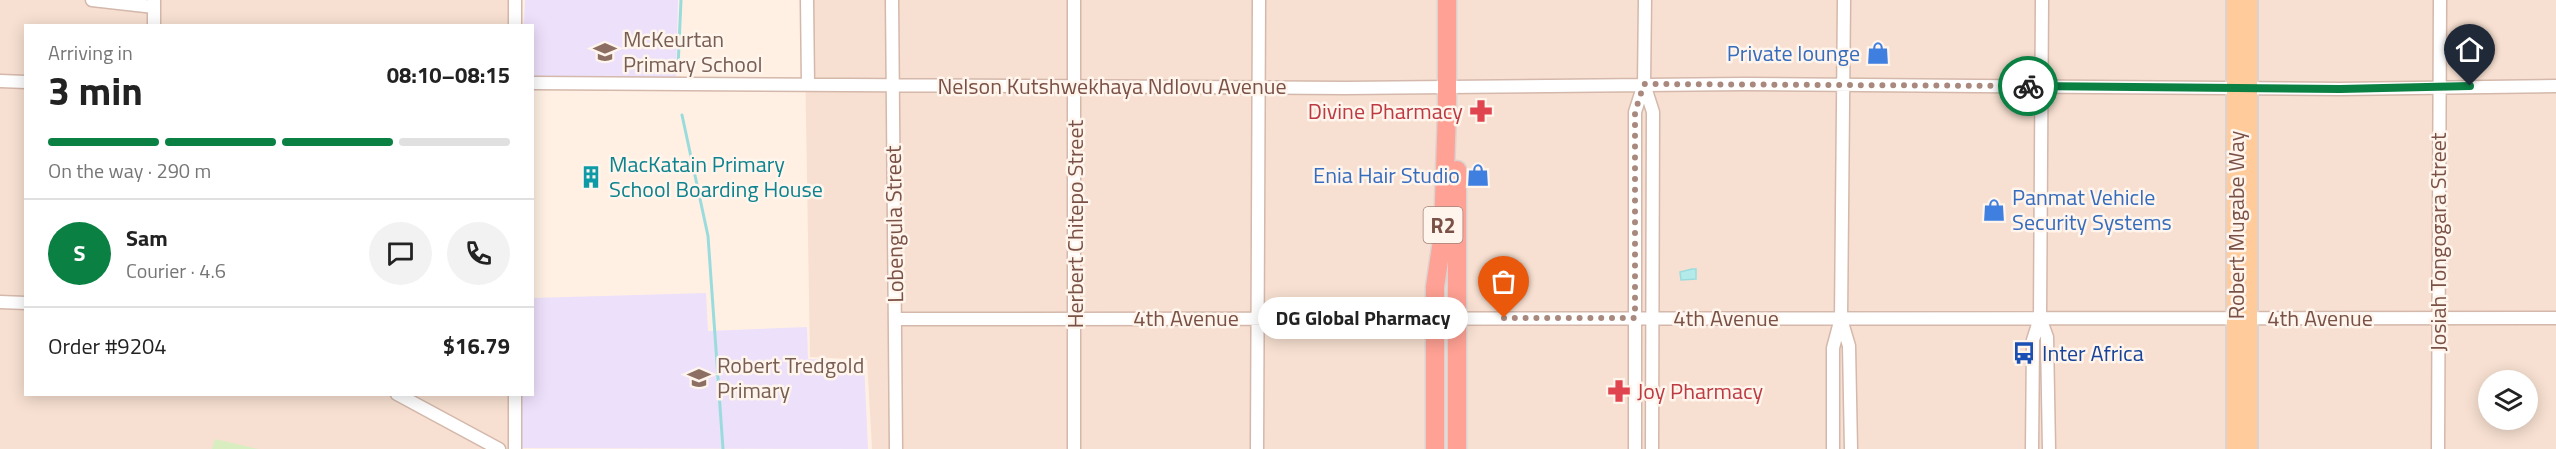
<!DOCTYPE html>
<meta charset="utf-8">
<style>
:root{--surface:#fff;--page:#f2f2f2;--text:#222;--muted:#767676;--line:#e0e0e0;--accent:#0b8043}
body{margin:0;font-family:"Titillium Web",sans-serif;background:var(--page);color:var(--text);height:100vh;display:flex;flex-direction:column;font-size:22px;white-space:nowrap}
*{box-sizing:border-box;margin:0}
p{font-size:20px;color:var(--muted)}
.icon{flex:none;width:33px;height:33px;fill:none;stroke:currentColor;stroke-width:2;stroke-linecap:round;stroke-linejoin:round}
.map{position:relative;flex:1;overflow:hidden}
.details{position:absolute;left:24px;top:24px;width:510px;height:372px;display:flex;flex-direction:column;background:var(--surface);border-radius:0px;box-shadow:0 3px 15px #0003}
.details>*{flex:none}
.fabs{position:absolute;left:2478px;top:370px;display:grid;gap:12px}
.fabs a{display:grid;place-items:center;width:60px;height:60px;border-radius:50%;background:var(--surface);box-shadow:0 3px 15px #0003;font-size:30px}
.pin{position:absolute;display:grid;place-items:center;width:51px;height:51px;color:#fff;margin:-62px -26px;border-radius:50% 50% 50% 0;rotate:-45deg;box-shadow:0 0 6px #0007}
.pin .icon{rotate:45deg}
.courier{position:absolute;display:grid;place-items:center;width:60px;height:60px;margin:-30px;border:4px solid #0b8043;border-radius:50%;background:#fff;color:#222;box-shadow:0 2px 8px #0007}
.bubble{position:absolute;height:42px;border-radius:21px;background:var(--surface);box-shadow:0 3px 15px #0003;font-size:20px;font-weight:700;line-height:42px;text-align:center}
.headline em{font-style:normal;font-weight:700}
.headline div{display:flex;flex-direction:column-reverse}
.headline{display:flex;align-items:center;justify-content:space-between;height:102px;padding:0 24px}
h1{font-size:39px;font-weight:700;line-height:45px}
.bar{display:grid;grid-template-columns:repeat(4,1fr);gap:9px 6px;align-content:center;height:72px;padding:0 24px}
.bar i{height:8px;border-radius:4px;background:var(--line)}
.bar .selected{background:var(--accent)}
.bar p{grid-column:span 4}
.line{display:flex;align-items:center;gap:15px;padding:0 24px;border-top:2px solid var(--line)}
.line div{flex:1}
.round{display:grid;place-items:center;flex:none;width:63px;height:63px;border-radius:32px;background:var(--page)}
.map>svg:first-child{display:block}
.residential{fill:#f7e0d1;fill-rule:evenodd}
.education{fill:#ede0fb}
.park{fill:#d9eec0}
.water{fill:#b5eaea;stroke:#9adcdd;stroke-width:1.5}
.lines{fill:none;stroke-linecap:round;stroke-linejoin:round}
.stream{stroke:#9adcdd;stroke-width:3}
.minor-casing{stroke:#d4b8ab;stroke-width:15}
.major-casing{stroke:#dcd2cf;stroke-width:20}
.highway-casing{stroke:#dcd2cf;stroke-width:21}
.minor{stroke:#fff;stroke-width:12}
.major{stroke:#ffcb9a;stroke-width:16}
.highway{stroke:#ffa194;stroke-width:18}
.done{stroke:#a9897d;stroke-width:6;stroke-dasharray:0 10.8}
.route{stroke:#0b8043;stroke-width:8}
.labels{text-anchor:middle;dominant-baseline:central;stroke-width:5;stroke-linejoin:round;paint-order:stroke}
.shield{fill:#fff5ec;stroke:#a28278;stroke-width:1.5}
.shield-label{font-size:21px;font-weight:bold;fill:#7a5146}
.education-label{font-size:22px;fill:#785e54;stroke:#fff5ec;text-anchor:start}
.shop-label{font-size:22px;fill:#366cbe;stroke:#fff5ec;text-anchor:end}
.street-label{font-size:22px;fill:#7a5146;stroke:#fff5ec}
.health-label{font-size:22px;fill:#be3a42;stroke:#fff5ec;text-anchor:end}
.culture-label{font-size:22px;fill:#0d838f;stroke:#fff5ec;text-anchor:start}
.transit-label{font-size:22px;fill:#164399;stroke:#fff5ec;text-anchor:start}
</style>
<div class="map">
<svg width="2556" height="449" viewBox="0 0 2556 449">
<rect width="100%" height="100%" fill="#fff0e3"/>
<path class="residential" d="M 0,0 L 511,0 L 511,25 L 26,26 L 26,394 L 510,395 L 511,449 L 0,449 Z
M 804,0 L 2556,0 L 2556,449 L 872,449 L 867,360 L 810,357 ZM 2488,381 L 2528,381 L 2528,420 L 2488,420 Z"/>
<path class="education" d="M 525,0 L 678,0 L 676,79 L 533,79 L 532,26 L 524,26 Z
M 706,293 L 708,331 L 807,327 L 808,359 L 864,362 L 868,449 L 520,448 L 520,395 L 532,394 L 533,298 Z"/>
<path class="park" d="M 215,439 L 258,449 L 212,449 Z"/>
<path class="water" d="M 1692,269 L 1696,269 L 1696,279 L 1681,280 L 1680,272 Z"/>
<g class="lines">
<path class="stream" d="M 678,68 L 681,0
M 682,115 L 708,236 L 723,449"/>
<g class="minor-casing">
<path id="minor" d="M 92,0 L 154,7
M 807,0 L 808,84
M 892,0 L 896,449
M 1074,0 L 1074,449
M 1645,0 L 1644,84 L 1653,112 L 1652,449
M 154,26 L 154,0
M 515,26 L 515,0
M 0,81 L 26,82
M 532,83 L 1345,88 L 1744,84 L 2340,89 L 2556,86
M 0,302 L 26,303
M 2040,318 L 2047,337 L 2049,449
M 895,319 L 2556,318
M 1841,319 L 1849,346 L 1851,449
M 397,394 L 499,449
M 515,449 L 515,394
M 1257,449 L 1259,0
M 1635,449 L 1635,112 L 1644,84
M 1833,449 L 1833,348 L 1841,318 L 1844,0
M 2032,449 L 2033,340 L 2040,318 L 2042,0
M 2438,449 L 2440,0"/>
</g>
<g class="major-casing">
<path id="major" d="M 2249,0 L 2249,449
M 2235,449 L 2235,0"/>
</g>
<g class="highway-casing">
<path id="highway" d="M 1457,170 L 1457,449
M 1435,449 L 1435,287 L 1443,234 L 1447,109 L 1447,0"/>
</g>
<use href="#minor" class="minor"/>
<use href="#major" class="major"/>
<use href="#highway" class="highway"/>
</g>
<g class="lines">
<path class="done" d="M 1504,318 L 1635,318 L 1635,112 L 1644,84 L 2028,86"/>
<path class="route" d="M 2028,86 L 2340,89 L 2470,86"/>
</g>
<defs>
<g id="school-bare" transform="scale(1.8)"><path d="M0-5L7-2L0 1L-7-2ZM-4 1L0 2.5L4 1V4Q0 6-4 4Z" fill="#8d6e63" stroke="#fff5ec" stroke-width="2.5" paint-order="stroke"/></g>
<g id="shop-bare" transform="scale(1.8)"><path d="M-5-2.5h2.3a2.7 3.5 0 0 1 5.4 0H5L5.5 6h-11ZM-1.5-2.5h3a1.5 2.3 0 0 0-3 0Z" fill="#3f7fe0" stroke="#fff5ec" stroke-width="2.5" paint-order="stroke"/></g>
<g id="pharmacy-bare" transform="scale(1.8)"><path d="M-2-6h4v4h4v4h-4v4h-4v-4h-4v-4h4Z" fill="#e0444e" stroke="#fff5ec" stroke-width="2.5" paint-order="stroke"/></g>
<g id="building-bare" transform="scale(1.8)"><path d="M-4-6H4V6H1V3H-1V6H-4ZM-2.5-4.3h1.7v1.8h-1.7ZM.8-4.3h1.7v1.8H.8ZM-2.5-1h1.7V.8h-1.7ZM.8-1h1.7V.8H.8Z" fill="#0f9aa8" stroke="#fff5ec" stroke-width="2.5" paint-order="stroke"/></g>
<g id="bus-bare" transform="scale(1.8)"><path d="M-5-6H5V4H4V6H2V4H-2V6H-4V4H-5ZM-3.5-4V0h7V-4ZM-3.5 1.2v1.5H-2V1.2ZM2 1.2v1.5H3.5V1.2Z" fill="#1a4fb4" stroke="#fff5ec" stroke-width="2.5" paint-order="stroke"/></g>
</defs>
<g fill-rule="evenodd">
<use href="#school-bare" x="605" y="52"/>
<use href="#shop-bare" x="1878" y="53"/>
<use href="#pharmacy-bare" x="1481" y="111"/>
<use href="#shop-bare" x="1478" y="175"/>
<use href="#building-bare" x="591" y="177"/>
<use href="#shop-bare" x="1994" y="210"/>
<use href="#bus-bare" x="2024" y="353"/>
<use href="#school-bare" x="699" y="378"/>
<use href="#pharmacy-bare" x="1619" y="391"/>
</g>
<g class="labels">
<rect class="shield" x="1423.5" y="207" width="39" height="36" rx="4.5"/>
<g class="shield-label">
<text x="1443" y="225">R2</text>
</g>
<g class="education-label">
<text x="623" y="39">McKeurtan<tspan x="623" dy="25">Primary School</tspan></text>
<text x="717" y="365">Robert Tredgold<tspan x="717" dy="25">Primary</tspan></text>
</g>
<g class="shop-label">
<text x="1860" y="53">Private lounge</text>
<text x="1460" y="175">Enia Hair Studio</text>
<text x="2012" y="197" text-anchor="start">Panmat Vehicle<tspan x="2012" dy="25">Security Systems</tspan></text>
</g>
<g class="street-label">
<text x="1112" y="86">Nelson Kutshwekhaya Ndlovu Avenue</text>
<text transform="translate(894 224) rotate(-91)">Lobengula Street</text>
<text transform="translate(1075 224) rotate(-90)">Herbert Chitepo Street</text>
<text transform="translate(2236 225) rotate(-90)">Robert Mugabe Way</text>
<text transform="translate(2438 242) rotate(-90)">Josiah Tongogara Street</text>
<text x="1186" y="318">4th Avenue</text>
<text x="1726" y="318">4th Avenue</text>
<text x="2320" y="318">4th Avenue</text>
</g>
<g class="health-label">
<text x="1463" y="111">Divine Pharmacy</text>
<text x="1637" y="391" text-anchor="start">Joy Pharmacy</text>
</g>
<g class="culture-label">
<text x="609" y="164">MacKatain Primary<tspan x="609" dy="25">School Boarding House</tspan></text>
</g>
<g class="transit-label">
<text x="2042" y="353">Inter Africa</text>
</g>
</g>
</svg>
<div class="fabs">
<a><svg class="icon" aria-label="layers" viewBox="0 0 24 24"><path d="M12 4l9 5-9 5-9-5zM3 14l9 5 9-5"/></svg></a>
</div>
<div class="pin" style="left:1504px;top:318px;background:#ea580c"><svg class="icon" aria-label="bag" viewBox="0 0 24 24"><path d="M5 8h14l-1 12H6zM9 8a3 3 0 0 1 6 0"/></svg></div>
<div class="pin" style="left:2470px;top:86px;background:#1f2937"><svg class="icon" aria-label="home" viewBox="0 0 24 24"><path d="M3 11l9-7 9 7M6 9v11h12V9"/></svg></div>
<div class="courier" style="left:2028px;top:86px"><svg class="icon" aria-label="bike" viewBox="0 0 24 24"><circle cx="6" cy="16" r="4"/><circle cx="18" cy="16" r="4"/><path d="M6 16l4-8h5l3 8M10 8l3 8H6M13 5h3"/></svg></div>
<div class="bubble" style="left:1258px;top:297px;width:210px">DG Global Pharmacy</div>
<section class="details">
<div class="headline"><div><h1>3 min</h1><p>Arriving in</p></div><em>08:10–08:15</em></div>
<div class="bar"><i class="selected"></i><i class="selected"></i><i class="selected"></i><i></i><p>On the way · 290 m</p></div>
<div class="line" style="height:108px"><b class="round" style="background:var(--accent);color:#fff">S</b><div><b>Sam</b><p>Courier · 4.6</p></div><a class="round"><svg class="icon" aria-label="chat" viewBox="0 0 24 24"><path d="M4 5h16v11H9l-5 4z"/></svg></a><a class="round"><svg class="icon" aria-label="phone" viewBox="0 0 24 24"><path d="M5 4h4l2 5-3 2q2 4 5 5l2-3 5 2v4C11 20 4 13 5 4z"/></svg></a></div>
<div class="line" style="height:78px"><div>Order #9204</div><b>$16.79</b></div>
</section>
</div>
